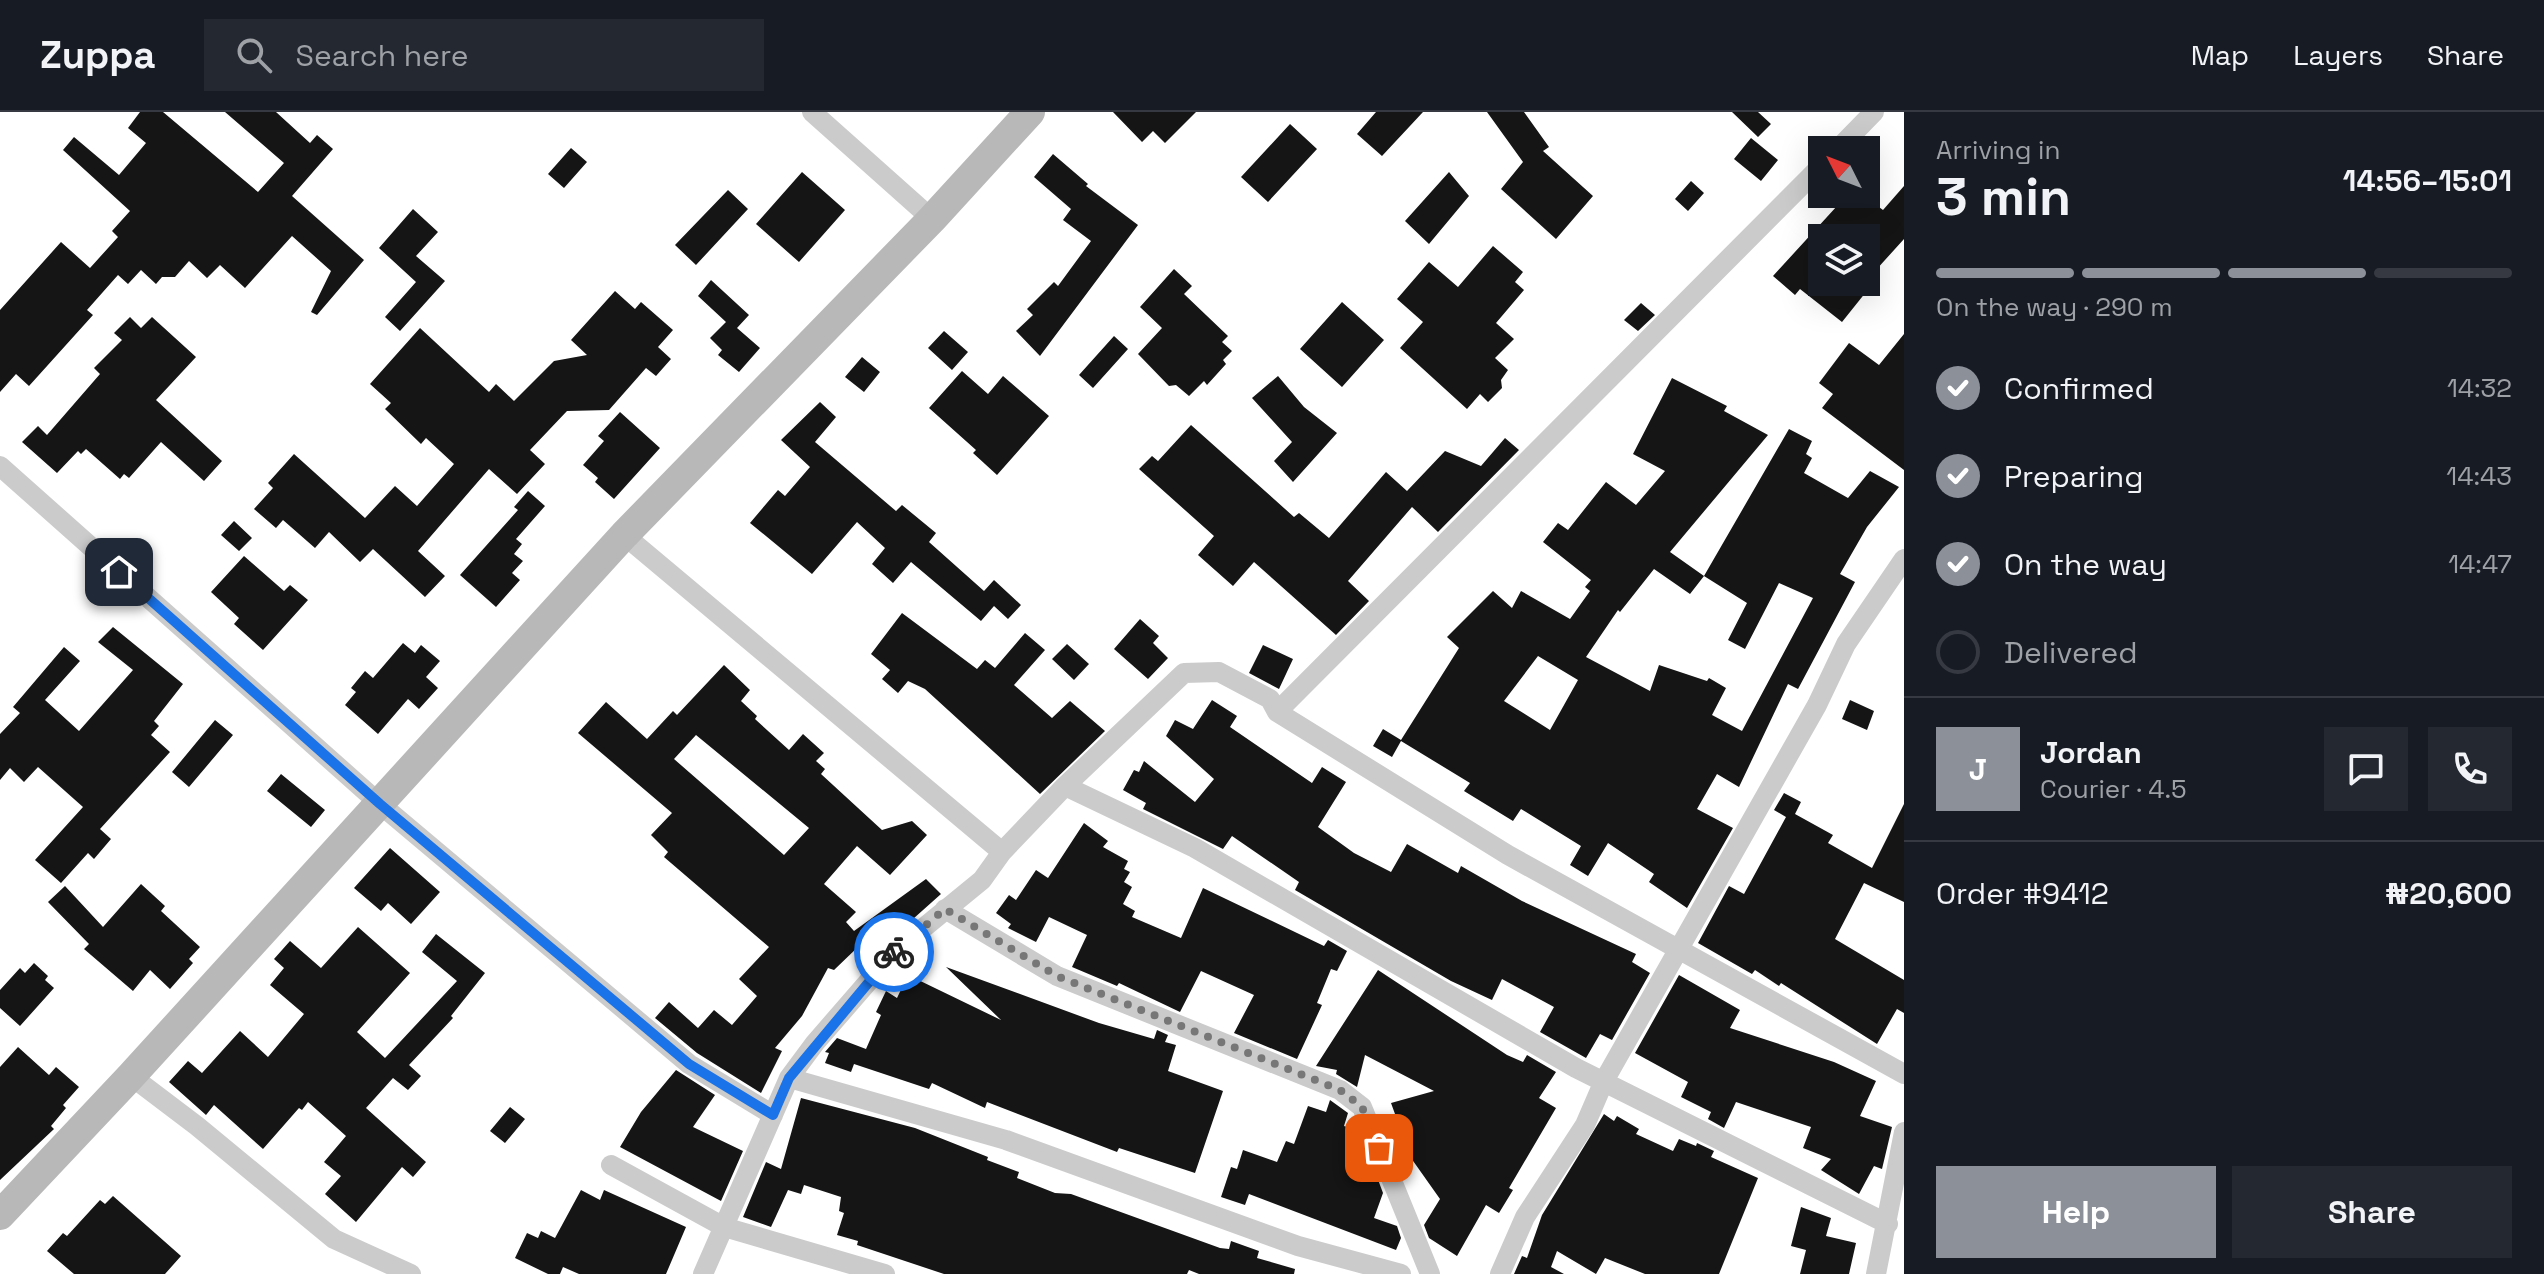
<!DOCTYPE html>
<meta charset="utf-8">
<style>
:root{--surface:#171b24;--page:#242831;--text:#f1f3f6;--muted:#9ea1a6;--line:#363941;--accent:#8c9099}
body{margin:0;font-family:"Space Grotesk",sans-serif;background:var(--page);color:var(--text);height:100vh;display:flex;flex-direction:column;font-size:30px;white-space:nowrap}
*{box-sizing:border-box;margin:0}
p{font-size:26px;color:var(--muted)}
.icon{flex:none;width:44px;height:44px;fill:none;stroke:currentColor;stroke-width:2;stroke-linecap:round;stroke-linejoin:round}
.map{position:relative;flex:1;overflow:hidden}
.side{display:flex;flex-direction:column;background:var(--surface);width:640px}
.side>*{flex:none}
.needle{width:52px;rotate:312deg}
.fabs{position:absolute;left:1808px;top:24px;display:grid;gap:16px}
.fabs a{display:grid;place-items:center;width:72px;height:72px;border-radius:0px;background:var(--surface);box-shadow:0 8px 32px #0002;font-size:40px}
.pin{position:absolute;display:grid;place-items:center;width:68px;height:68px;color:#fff;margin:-34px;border-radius:16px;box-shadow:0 4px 12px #0006}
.courier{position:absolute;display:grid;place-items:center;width:80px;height:80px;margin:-40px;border:6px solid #1a73e8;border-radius:50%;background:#fff;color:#222;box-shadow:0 2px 10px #0007}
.headline em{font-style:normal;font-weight:600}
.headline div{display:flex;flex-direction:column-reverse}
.headline{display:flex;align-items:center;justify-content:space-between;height:136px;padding:0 32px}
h1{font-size:52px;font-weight:600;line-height:60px}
.bar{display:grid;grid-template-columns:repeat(4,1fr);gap:12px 8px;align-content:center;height:96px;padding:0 32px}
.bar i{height:10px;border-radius:6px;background:var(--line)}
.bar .current{background:var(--accent)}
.bar p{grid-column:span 4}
.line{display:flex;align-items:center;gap:20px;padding:0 32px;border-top:2px solid var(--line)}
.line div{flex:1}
.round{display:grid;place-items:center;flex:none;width:84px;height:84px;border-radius:0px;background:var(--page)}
ol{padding:0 32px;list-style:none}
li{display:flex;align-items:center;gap:24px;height:88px}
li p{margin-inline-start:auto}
li .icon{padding:8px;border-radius:50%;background:var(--accent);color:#fff;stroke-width:4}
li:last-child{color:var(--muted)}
li i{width:44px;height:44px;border:4px solid var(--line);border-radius:50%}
.action{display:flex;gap:16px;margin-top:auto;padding:16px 32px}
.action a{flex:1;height:92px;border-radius:0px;background:var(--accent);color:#fff;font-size:32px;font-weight:600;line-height:92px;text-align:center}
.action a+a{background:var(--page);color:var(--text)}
header{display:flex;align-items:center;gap:48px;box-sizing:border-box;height:112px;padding:0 40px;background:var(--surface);border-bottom:2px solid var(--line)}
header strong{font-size:38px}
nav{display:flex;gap:44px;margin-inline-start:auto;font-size:28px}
.search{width:560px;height:72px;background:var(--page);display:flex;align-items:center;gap:20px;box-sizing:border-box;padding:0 28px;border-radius:0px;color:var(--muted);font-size:30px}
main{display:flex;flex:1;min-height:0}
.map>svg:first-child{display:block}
.building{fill:#151515;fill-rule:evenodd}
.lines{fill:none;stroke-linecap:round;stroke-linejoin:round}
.street{stroke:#cbcbcb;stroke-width:20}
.secondary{stroke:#b8b8b8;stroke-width:30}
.done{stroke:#777;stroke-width:8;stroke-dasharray:0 14.4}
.route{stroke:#1a73e8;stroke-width:10}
</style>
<header>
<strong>Zuppa</strong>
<div class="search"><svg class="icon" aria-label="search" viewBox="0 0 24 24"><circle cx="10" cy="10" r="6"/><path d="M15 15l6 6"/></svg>Search here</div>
<nav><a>Map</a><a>Layers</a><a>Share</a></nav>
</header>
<main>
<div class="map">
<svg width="1904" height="1162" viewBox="0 0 1904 1162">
<rect width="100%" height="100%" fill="#fff"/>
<path class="building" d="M 140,0 L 163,0 L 258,80 L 284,51 L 225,0 L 276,0 L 310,31 L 317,23 L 333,37 L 292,84 L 364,148 L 317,203 L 311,200 L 331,159 L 292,124 L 245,176 L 220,153 L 207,166 L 189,149 L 175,165 L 162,165 L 156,172 L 141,158 L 128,172 L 118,163 L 87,198 L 93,203 L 29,274 L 16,262 L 0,280 L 0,198 L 61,130 L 90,156 L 118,125 L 112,119 L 130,99 L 63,38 L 74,25 L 119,63 L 146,31 L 128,16 Z
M 1113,0 L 1196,0 L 1165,31 L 1153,19 L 1142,30 Z
M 1376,0 L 1423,0 L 1382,44 L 1357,22 Z
M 1487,0 L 1524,0 L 1549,35 L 1543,39 L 1593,84 L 1556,127 L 1501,77 L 1523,50 Z
M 1732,0 L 1758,0 L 1771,12 L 1758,25 Z
M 1290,12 L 1317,37 L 1268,90 L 1241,65 Z
M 1751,26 L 1778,48 L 1761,69 L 1734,47 Z
M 571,36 L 587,50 L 564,76 L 548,62 Z
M 1053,42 L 1088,72 L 1086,74 L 1138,113 L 1040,244 L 1016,219 L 1033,203 L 1027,197 L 1054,170 L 1058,174 L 1091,129 L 1063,108 L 1071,97 L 1034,65 Z
M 802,60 L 845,98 L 799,150 L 756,112 Z
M 1449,60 L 1469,84 L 1429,132 L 1405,109 Z
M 1691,69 L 1704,81 L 1688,99 L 1675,87 Z
M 1904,74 L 1904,127 L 1866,169 L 1866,126 L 1822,126 L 1822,170 L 1874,170 L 1842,210 L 1800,177 L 1795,183 L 1773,164 L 1848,82 L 1861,82 L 1883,98 Z
M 728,78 L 748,97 L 696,153 L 675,133 Z
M 413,97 L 438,120 L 416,144 L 445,169 L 400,219 L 385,205 L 416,170 L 379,136 Z
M 1493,134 L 1523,160 L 1515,170 L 1524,178 L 1496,211 L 1514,227 L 1495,246 L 1508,258 L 1501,268 L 1502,276 L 1488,290 L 1480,282 L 1467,297 L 1400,236 L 1423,210 L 1397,187 L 1429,150 L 1458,175 Z
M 1174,157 L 1192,174 L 1184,182 L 1228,224 L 1222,230 L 1232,239 L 1223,248 L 1226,252 L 1207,273 L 1204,269 L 1189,284 L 1176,273 L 1169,274 L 1138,242 L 1162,216 L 1140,195 Z
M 711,168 L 749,203 L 737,216 L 760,236 L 739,260 L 718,243 L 722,238 L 710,226 L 726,210 L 698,184 Z
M 615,179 L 635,197 L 641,190 L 673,218 L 658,235 L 671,247 L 656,264 L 646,256 L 609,298 L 567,299 L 530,338 L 545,352 L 517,382 L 489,357 L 418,439 L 445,464 L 425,485 L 373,437 L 360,450 L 329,420 L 315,436 L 283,408 L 276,416 L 254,397 L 273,376 L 268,371 L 294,342 L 365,406 L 395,374 L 417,394 L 454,352 L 426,326 L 421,332 L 385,297 L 391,291 L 370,272 L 420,216 L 489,280 L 496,272 L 514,289 L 554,249 L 587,243 L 571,228 Z
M 1342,190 L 1384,228 L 1342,275 L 1300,237 Z
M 1641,191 L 1655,203 L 1638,219 L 1624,208 Z
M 130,205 L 141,216 L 152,205 L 196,245 L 156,288 L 222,349 L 204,369 L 161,330 L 129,366 L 124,362 L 120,367 L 86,337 L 81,342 L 78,339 L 57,361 L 22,330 L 38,314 L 47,323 L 100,262 L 94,256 L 122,228 L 114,221 Z
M 944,219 L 968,240 L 952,258 L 928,236 Z
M 1904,222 L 1904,358 L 1822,296 L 1833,282 L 1819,271 L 1849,231 L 1879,253 Z
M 1114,224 L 1128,237 L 1093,276 L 1079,263 Z
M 862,245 L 880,260 L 864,280 L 845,265 Z
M 962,259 L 988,282 L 1003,264 L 1049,304 L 997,363 L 973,341 L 976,338 L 929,296 Z
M 1278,264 L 1304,295 L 1337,321 L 1293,370 L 1274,349 L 1292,330 L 1252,286 Z
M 1672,266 L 1727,294 L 1724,299 L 1768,323 L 1670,440 L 1704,464 L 1789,317 L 1812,329 L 1806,342 L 1812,346 L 1804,361 L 1848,386 L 1870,359 L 1899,375 L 1867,415 L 1840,462 L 1855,470 L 1798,577 L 1788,572 L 1739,675 L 1717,662 L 1697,697 L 1733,716 L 1687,796 L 1649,770 L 1654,762 L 1608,731 L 1588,764 L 1570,753 L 1581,734 L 1521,697 L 1513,709 L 1464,679 L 1470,671 L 1401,629 L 1392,645 L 1373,634 L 1383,617 L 1401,628 L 1459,536 L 1447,525 L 1493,479 L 1512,496 L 1521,479 L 1570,507 L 1590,479 L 1585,475 L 1591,468 L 1543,430 L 1558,411 L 1568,418 L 1606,370 L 1636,393 L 1665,359 L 1633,342 ZM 1654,457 L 1690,482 L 1704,464 L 1747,491 L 1728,528 L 1745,537 L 1779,471 L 1813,486 L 1742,619 L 1712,603 L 1726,576 L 1709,566 L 1707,569 L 1659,553 L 1650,579 L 1586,545 L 1618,498 L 1620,500 ZM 1538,544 L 1578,568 L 1550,618 L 1504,589 Z
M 820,290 L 836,305 L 815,330 L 896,399 L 902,393 L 936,421 L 929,430 L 984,479 L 994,468 L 1021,493 L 1008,507 L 994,494 L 981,509 L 911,450 L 893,471 L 872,452 L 885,436 L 857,410 L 812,462 L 750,411 L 778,378 L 785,384 L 810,355 L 781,328 Z
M 620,300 L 660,336 L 614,387 L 595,370 L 598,366 L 583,353 L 604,329 L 598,324 Z
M 1191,313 L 1294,405 L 1299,401 L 1329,426 L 1386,360 L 1407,379 L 1445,339 L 1481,354 L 1505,326 L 1519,338 L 1438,420 L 1412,395 L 1348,469 L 1369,489 L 1336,523 L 1254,450 L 1233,474 L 1198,443 L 1214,424 L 1139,357 L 1152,344 L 1158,349 Z
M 528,379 L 545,394 L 516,427 L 522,432 L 514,442 L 523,449 L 512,461 L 520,468 L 496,495 L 460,463 L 518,398 L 514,395 Z
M 234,409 L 252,426 L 239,439 L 221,423 Z
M 244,444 L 284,479 L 290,473 L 308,488 L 263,538 L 234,512 L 239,506 L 211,480 Z
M 902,501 L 977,557 L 985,548 L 995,556 L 1025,521 L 1045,538 L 1014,573 L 1052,606 L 1070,589 L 1105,619 L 1040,682 L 925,577 L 908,569 L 898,581 L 882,567 L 890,558 L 871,542 Z
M 1140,507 L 1159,524 L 1153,531 L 1168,546 L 1148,567 L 1114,537 Z
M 113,515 L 183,572 L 154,609 L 159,614 L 151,623 L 170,640 L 100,717 L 111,727 L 94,747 L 88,741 L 61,771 L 35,748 L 83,695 L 38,655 L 24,670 L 10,656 L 0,668 L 0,622 L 20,601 L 13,595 L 64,535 L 80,549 L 45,588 L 79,619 L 133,558 L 98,530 Z
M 403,531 L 415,541 L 421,533 L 440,549 L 426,565 L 438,576 L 419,597 L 408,587 L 378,622 L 345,593 L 356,580 L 351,576 L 365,559 L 373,566 Z
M 1067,532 L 1089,552 L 1074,568 L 1052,547 Z
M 1263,533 L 1293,547 L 1279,577 L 1249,561 Z
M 724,553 L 750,578 L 741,589 L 757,604 L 755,607 L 789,638 L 803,622 L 824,641 L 816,649 L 825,657 L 821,662 L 882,718 L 912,709 L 927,723 L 890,763 L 857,734 L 824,772 L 856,800 L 846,810 L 854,819 L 926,767 L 941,782 L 904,815 L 896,808 L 867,842 L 859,834 L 834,858 L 828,856 L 802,904 L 775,936 L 782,939 L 761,981 L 697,941 L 655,906 L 669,890 L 698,916 L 714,898 L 732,913 L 757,884 L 739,867 L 769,835 L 664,745 L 668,740 L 651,723 L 672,701 L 578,621 L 606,590 L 647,627 L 673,599 L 677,603 ZM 696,623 L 809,716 L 784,743 L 674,647 Z
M 1212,588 L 1237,604 L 1230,615 L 1312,671 L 1322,655 L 1346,670 L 1318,715 L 1354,741 L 1391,760 L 1407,732 L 1458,761 L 1461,754 L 1522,789 L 1636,842 L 1632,850 L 1650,861 L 1612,928 L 1600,922 L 1586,946 L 1540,920 L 1554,895 L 1502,867 L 1492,888 L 1451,869 L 1295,778 L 1299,770 L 1232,724 L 1223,737 L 1143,697 L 1146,691 L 1123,678 L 1134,658 L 1139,660 L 1144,649 L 1195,690 L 1214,667 L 1166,624 L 1175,608 L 1193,617 Z
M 1850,588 L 1874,599 L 1867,618 L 1842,607 Z
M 215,608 L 233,623 L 189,675 L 172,660 Z
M 281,662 L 325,698 L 311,715 L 267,679 Z
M 1784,681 L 1801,690 L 1795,702 L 1833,723 L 1828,731 L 1872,756 L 1904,692 L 1904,790 L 1864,771 L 1835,827 L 1904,868 L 1904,901 L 1897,897 L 1877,932 L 1781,871 L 1779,874 L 1755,858 L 1752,862 L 1698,831 L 1729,774 L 1744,782 L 1786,705 L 1774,698 Z
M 1084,711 L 1108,729 L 1103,735 L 1128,749 L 1124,757 L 1130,760 L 1124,770 L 1132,775 L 1123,792 L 1135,799 L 1132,805 L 1181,826 L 1203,776 L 1324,834 L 1328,828 L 1347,839 L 1337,859 L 1331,857 L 1317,891 L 1322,893 L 1297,947 L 1234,921 L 1254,883 L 1201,859 L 1180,900 L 1119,871 L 1117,874 L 1072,855 L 1087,823 L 1049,805 L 1036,830 L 1008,816 L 1011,812 L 996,801 L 1009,783 L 1016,788 L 1036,758 L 1048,766 Z
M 390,736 L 440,780 L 411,812 L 388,791 L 381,799 L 354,776 Z
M 141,772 L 165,794 L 161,799 L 200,835 L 189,847 L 193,851 L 170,877 L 150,858 L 133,879 L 84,837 L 89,832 L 48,790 L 65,774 L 103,815 Z
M 358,815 L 410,861 L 357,920 L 385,946 L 457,869 L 422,840 L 436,822 L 485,861 L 451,904 L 453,906 L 409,953 L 421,964 L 408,978 L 393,966 L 366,996 L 426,1050 L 413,1065 L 402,1055 L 356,1110 L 325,1082 L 341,1064 L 324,1050 L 346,1024 L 308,990 L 302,998 L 299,996 L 263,1037 L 214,993 L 206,1003 L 169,970 L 188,949 L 202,961 L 240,919 L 268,945 L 304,902 L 270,873 L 284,856 L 274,847 L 290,829 L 321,856 Z
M 34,851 L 48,864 L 45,868 L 54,876 L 20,914 L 0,896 L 0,878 L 20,856 L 25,861 Z
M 946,855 L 1099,911 L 1154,927 L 1157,918 L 1168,923 L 1165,930 L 1176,933 L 1168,959 L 1223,979 L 1195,1061 L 1119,1036 L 1117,1040 L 987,990 L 985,996 L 932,971 L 929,977 L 854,952 L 851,960 L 825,951 L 829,941 L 825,940 L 837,926 L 866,937 L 881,903 L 876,900 L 886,879 L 897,886 L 908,863 L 1001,908 Z
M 1378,858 L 1507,943 L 1523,950 L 1527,943 L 1556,960 L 1539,986 L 1556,996 L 1509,1076 L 1513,1078 L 1499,1101 L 1486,1093 L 1457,1144 L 1429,1126 L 1424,1113 L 1440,1087 L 1411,1046 L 1391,991 L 1434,979 L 1365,943 L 1357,975 L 1336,962 L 1337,958 L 1316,954 Z
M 1679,863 L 1740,898 L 1730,916 L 1834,950 L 1876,969 L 1860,1004 L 1892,1015 L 1882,1057 L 1874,1054 L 1859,1082 L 1821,1058 L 1831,1047 L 1803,1036 L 1811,1015 L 1736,990 L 1724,1016 L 1708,1007 L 1711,1000 L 1681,985 L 1688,970 L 1635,941 Z
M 18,935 L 49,963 L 56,955 L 79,975 L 63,993 L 66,996 L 51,1014 L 54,1017 L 0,1068 L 0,955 Z
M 676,958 L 715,983 L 693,1015 L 743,1039 L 721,1089 L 620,1035 L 641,1000 Z
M 801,986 L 915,1016 L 988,1045 L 987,1048 L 1019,1060 L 1017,1066 L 1055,1081 L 1071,1082 L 1220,1136 L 1229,1137 L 1231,1129 L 1259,1139 L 1257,1146 L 1295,1157 L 1294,1162 L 1199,1162 L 1189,1158 L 1187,1162 L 944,1162 L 857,1133 L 858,1129 L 837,1123 L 844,1101 L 839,1099 L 841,1085 L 804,1073 L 801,1082 L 788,1078 L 771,1115 L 743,1105 L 766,1050 L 781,1057 Z
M 1330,988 L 1348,1001 L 1344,1014 L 1358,1019 L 1366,1039 L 1359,1059 L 1377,1065 L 1383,1081 L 1374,1106 L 1397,1114 L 1401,1126 L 1396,1138 L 1249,1082 L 1245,1093 L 1221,1085 L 1231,1055 L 1237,1057 L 1243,1038 L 1277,1050 L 1286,1029 L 1294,1032 L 1308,994 L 1326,1000 Z
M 510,995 L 525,1007 L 505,1031 L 490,1019 Z
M 1604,1002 L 1614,1009 L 1617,1004 L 1639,1017 L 1636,1022 L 1673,1039 L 1679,1027 L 1696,1034 L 1697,1031 L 1714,1039 L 1711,1045 L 1758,1066 L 1719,1162 L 1645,1162 L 1605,1146 L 1596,1162 L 1557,1139 L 1551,1155 L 1564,1162 L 1514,1162 L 1522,1144 L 1527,1146 L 1542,1103 Z
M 581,1078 L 600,1088 L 604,1078 L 686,1115 L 666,1162 L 579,1162 L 563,1155 L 560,1162 L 548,1162 L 515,1146 L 527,1121 L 538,1126 L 541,1119 L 555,1126 Z
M 113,1084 L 181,1144 L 165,1162 L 74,1162 L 47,1139 L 63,1121 L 67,1124 L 100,1088 L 105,1092 Z
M 1801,1095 L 1831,1106 L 1826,1124 L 1856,1131 L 1849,1162 L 1800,1162 L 1806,1138 L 1791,1134 Z"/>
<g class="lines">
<path class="street" d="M 812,0 L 932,107
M 1837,38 L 1874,0
M 0,354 L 380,692 L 689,952 L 773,1003
M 624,423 L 1002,740
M 1277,600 L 1822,53
M 1065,674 L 1195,736 L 1576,956 L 1888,1112
M 945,797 L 1057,864 L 1340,978 L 1362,995 L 1430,1162
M 131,964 L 197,1014 L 334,1127 L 411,1162
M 789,966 L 1006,1028 L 1298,1134 L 1401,1162
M 611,1053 L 724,1115 L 885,1162
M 703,1162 L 789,966 L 815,931 L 894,840 L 982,768 L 1002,740 L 1065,674 L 1184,561 L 1219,560 L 1270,587 L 1277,600 L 1508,743 L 1904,962
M 1500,1162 L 1525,1105 L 1585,1013 L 1604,969 L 1817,593 L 1846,532 L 1904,447
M 1876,1162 L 1904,1020"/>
<path class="secondary" d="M 0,1103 L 131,964 L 624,423 L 932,107 L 1030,0"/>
</g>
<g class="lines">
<path class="done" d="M 894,840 L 945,797 L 1057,864 L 1340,978 L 1362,995 L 1379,1036"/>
<path class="route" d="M 119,460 L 380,692 L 689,952 L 773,1003 L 789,966 L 894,840"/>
</g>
</svg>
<div class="fabs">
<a><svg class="needle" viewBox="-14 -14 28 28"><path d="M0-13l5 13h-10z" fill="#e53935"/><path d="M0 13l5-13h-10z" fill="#9ea1a6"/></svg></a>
<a><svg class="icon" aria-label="layers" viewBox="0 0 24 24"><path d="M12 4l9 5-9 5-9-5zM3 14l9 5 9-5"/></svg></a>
</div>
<div class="pin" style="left:1379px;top:1036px;background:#ea580c"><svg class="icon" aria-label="bag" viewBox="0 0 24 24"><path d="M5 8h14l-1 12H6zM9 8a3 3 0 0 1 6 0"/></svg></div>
<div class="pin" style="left:119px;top:460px;background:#1f2937"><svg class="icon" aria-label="home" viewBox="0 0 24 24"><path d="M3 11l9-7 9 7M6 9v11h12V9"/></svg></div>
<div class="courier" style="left:894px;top:840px"><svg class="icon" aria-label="bike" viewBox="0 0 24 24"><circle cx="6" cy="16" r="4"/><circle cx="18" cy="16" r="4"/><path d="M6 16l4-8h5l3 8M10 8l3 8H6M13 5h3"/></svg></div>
</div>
<section class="side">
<div class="headline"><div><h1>3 min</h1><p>Arriving in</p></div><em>14:56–15:01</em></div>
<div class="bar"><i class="current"></i><i class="current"></i><i class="current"></i><i></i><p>On the way · 290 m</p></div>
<ol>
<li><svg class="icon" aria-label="check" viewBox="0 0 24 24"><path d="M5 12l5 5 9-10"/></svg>Confirmed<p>14:32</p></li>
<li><svg class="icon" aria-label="check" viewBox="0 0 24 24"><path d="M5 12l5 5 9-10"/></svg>Preparing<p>14:43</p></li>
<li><svg class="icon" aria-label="check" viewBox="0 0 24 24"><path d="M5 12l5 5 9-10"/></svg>On the way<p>14:47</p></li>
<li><i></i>Delivered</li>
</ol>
<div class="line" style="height:144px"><b class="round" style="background:var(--accent);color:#fff">J</b><div><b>Jordan</b><p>Courier · 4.5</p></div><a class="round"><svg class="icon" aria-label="chat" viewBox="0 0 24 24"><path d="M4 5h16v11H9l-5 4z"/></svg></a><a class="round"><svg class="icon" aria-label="phone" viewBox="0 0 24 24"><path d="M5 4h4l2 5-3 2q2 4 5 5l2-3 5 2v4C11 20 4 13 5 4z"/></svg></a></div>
<div class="line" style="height:104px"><div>Order #9412</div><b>₦20,600</b></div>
<div class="action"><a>Help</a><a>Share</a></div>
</section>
</main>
